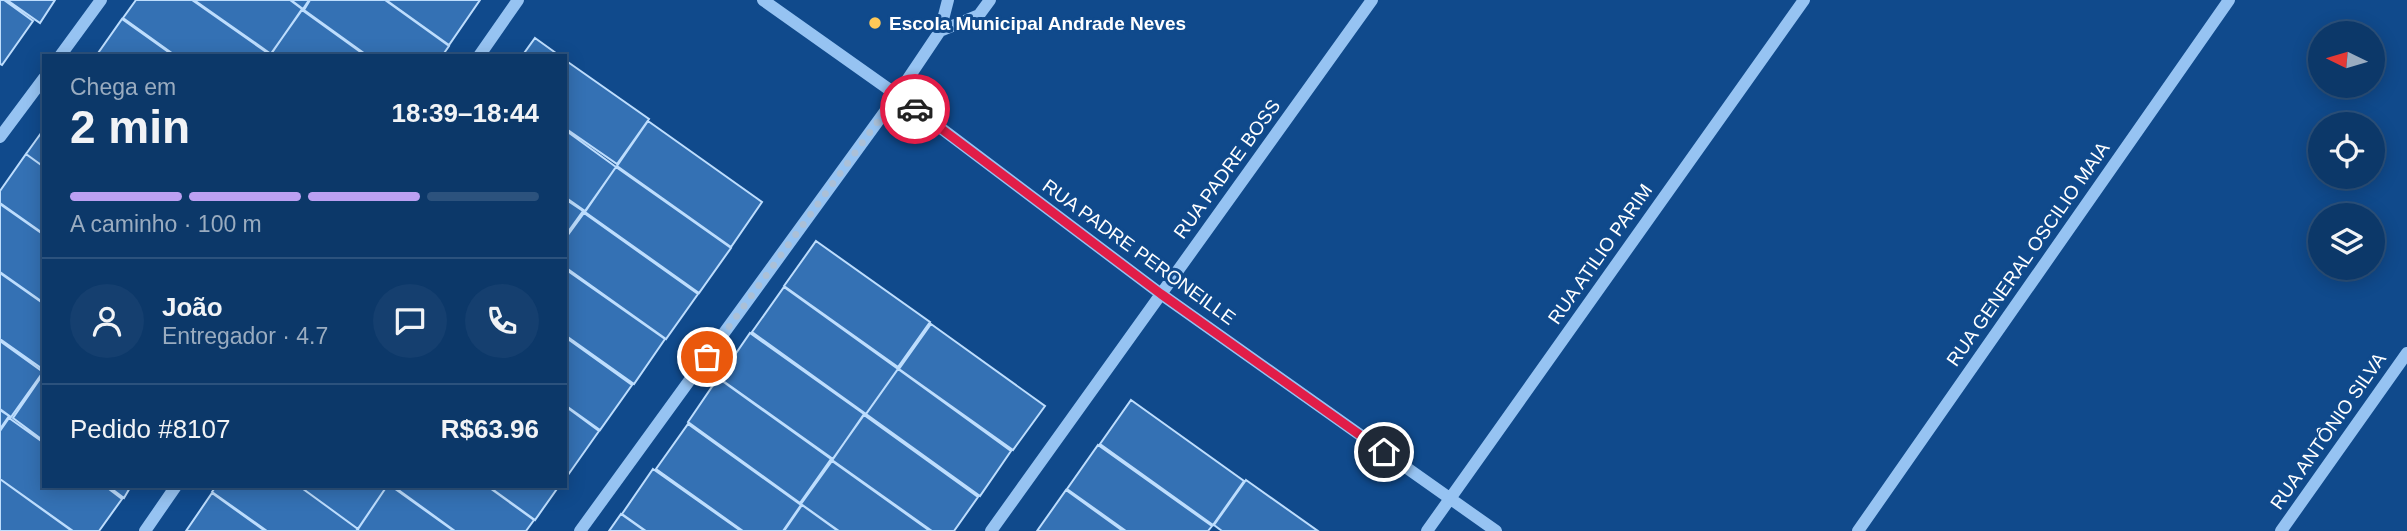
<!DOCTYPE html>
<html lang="pt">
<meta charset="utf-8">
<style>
:root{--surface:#0c3869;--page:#153f6f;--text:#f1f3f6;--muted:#9aacc0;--line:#2c527d;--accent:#bca0f2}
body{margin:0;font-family:Helvetica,sans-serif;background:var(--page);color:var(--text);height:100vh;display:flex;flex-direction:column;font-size:26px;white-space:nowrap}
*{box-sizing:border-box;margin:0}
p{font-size:23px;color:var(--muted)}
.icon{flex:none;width:38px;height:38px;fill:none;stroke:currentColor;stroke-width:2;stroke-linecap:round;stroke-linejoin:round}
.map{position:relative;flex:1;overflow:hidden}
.details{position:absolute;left:42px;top:54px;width:525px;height:434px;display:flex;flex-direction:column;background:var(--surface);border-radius:0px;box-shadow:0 4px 18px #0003,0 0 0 2px var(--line)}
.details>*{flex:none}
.needle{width:46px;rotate:275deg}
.fabs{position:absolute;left:2308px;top:21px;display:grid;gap:14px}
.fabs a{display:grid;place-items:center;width:77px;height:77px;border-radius:50%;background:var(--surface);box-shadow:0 4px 18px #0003,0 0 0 2px var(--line);font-size:35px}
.pin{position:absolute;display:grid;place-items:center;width:60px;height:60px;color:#fff;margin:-30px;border:4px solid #fff;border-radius:50%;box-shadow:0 2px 7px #0007}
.courier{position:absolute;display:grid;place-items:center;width:70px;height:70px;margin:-35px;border:5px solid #e11d48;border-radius:50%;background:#fff;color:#222;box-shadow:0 2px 9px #0007}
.overview em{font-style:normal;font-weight:600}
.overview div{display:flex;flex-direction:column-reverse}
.overview{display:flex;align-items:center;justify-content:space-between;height:119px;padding:0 28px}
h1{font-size:46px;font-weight:600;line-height:52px}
.bar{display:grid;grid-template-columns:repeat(4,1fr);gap:10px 7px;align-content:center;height:84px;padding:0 28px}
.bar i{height:9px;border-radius:5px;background:var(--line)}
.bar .active{background:var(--accent)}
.bar p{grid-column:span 4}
.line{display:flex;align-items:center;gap:18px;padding:0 28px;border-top:2px solid var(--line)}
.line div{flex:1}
.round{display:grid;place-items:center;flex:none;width:74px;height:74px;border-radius:37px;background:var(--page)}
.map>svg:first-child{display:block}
.building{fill:#3471b4;stroke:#bdddfd;stroke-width:2}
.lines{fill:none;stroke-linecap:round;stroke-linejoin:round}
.minor{stroke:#96c3f2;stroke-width:12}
.done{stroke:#abc0d7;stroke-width:7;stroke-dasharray:0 12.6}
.route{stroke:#e11d48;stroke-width:9}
.poi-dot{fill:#ffc958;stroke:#104a8c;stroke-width:2.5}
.labels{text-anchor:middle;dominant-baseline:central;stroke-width:6;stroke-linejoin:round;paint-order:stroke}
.poi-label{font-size:19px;font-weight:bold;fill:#fff;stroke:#104a8c;text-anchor:start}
.street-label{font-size:19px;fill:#fff;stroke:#104a8c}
</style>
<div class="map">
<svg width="2407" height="531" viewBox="0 0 2407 531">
<rect width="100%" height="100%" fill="#104a8c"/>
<path class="building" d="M 0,0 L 4,0 L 33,21 L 2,65 L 0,64 Z
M 7,0 L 55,0 L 40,23 Z
M 136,0 L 192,0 L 269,54 L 176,56 L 123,18 Z
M 194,0 L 290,0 L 302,9 L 271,54 Z
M 291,0 L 309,0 L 303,9 Z
M 310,0 L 385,0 L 449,46 L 442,56 L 368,56 L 304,10 Z
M 386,0 L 480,0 L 449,45 Z
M 302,10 L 366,56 L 270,55 Z
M 122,19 L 174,56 L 96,56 Z
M 535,38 L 560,56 L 522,56 Z
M 565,60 L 649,119 L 617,164 L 565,128 Z
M 648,121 L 762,202 L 731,247 L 617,166 Z
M 44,129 L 44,167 L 26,154 Z
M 565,130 L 616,167 L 585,211 L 565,197 Z
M 26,154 L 44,167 L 44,234 L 0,203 L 0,191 Z
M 616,167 L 731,248 L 699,293 L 585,212 Z
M 565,199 L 583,211 L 565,236 Z
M 0,204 L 44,235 L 44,303 L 0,272 Z
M 584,213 L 698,294 L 666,339 L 565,267 L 565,239 Z
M 816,241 L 930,322 L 898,367 L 784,286 Z
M 565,269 L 665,339 L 634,384 L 565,335 Z
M 0,273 L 44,304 L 44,370 L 0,339 Z
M 784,287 L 898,369 L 866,414 L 752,332 Z
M 931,324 L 1045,406 L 1013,450 L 899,369 Z
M 750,333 L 864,414 L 833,459 L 719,378 Z
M 565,337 L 632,385 L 600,430 L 565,405 Z
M 0,341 L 43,372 L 11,417 L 0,409 Z
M 898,369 L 1011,451 L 980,496 L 866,414 Z
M 44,373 L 44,441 L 13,418 Z
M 718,378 L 831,459 L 800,503 L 688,422 Z
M 1131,400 L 1244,481 L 1213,525 L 1100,444 Z
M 565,406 L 599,431 L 568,475 L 565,473 Z
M 0,410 L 9,416 L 0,429 Z
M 864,415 L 978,497 L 954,531 L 932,531 L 832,460 Z
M 9,418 L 44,443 L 44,486 L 105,486 L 122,499 L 99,531 L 72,531 L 0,479 L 0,431 Z
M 688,424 L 801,505 L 783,531 L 743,531 L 656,469 Z
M 1098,445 L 1212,526 L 1208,531 L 1126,531 L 1067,489 Z
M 832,461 L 930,531 L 839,531 L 801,504 Z
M 653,469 L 741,531 L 646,531 L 622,514 Z
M 0,479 L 73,531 L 0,531 Z
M 1246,480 L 1318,531 L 1222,531 L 1214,525 Z
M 108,486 L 131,486 L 124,498 Z
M 216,486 L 299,486 L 358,529 L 356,531 L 267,531 L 212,492 Z
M 299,486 L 387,486 L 358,529 Z
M 387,486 L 391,486 L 454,531 L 359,531 L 357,530 Z
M 393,486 L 487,486 L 534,520 L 526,531 L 455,531 Z
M 488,486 L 559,486 L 535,520 Z
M 1066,490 L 1123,531 L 1037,531 Z
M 212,493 L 265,531 L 186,531 Z
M 802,505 L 838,531 L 784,531 Z
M 621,514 L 645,531 L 609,531 Z"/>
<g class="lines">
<path class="minor" d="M 763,0 L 897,95 L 1161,294 L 1496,531
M 940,31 L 979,15 L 990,0
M 60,56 L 101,0
M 479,56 L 518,0
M 0,137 L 44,78
M 145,531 L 176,486
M 580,531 L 897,95 L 940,31 L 948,0
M 991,531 L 1372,0
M 1427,531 L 1804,0
M 1858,531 L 2229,0
M 2281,531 L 2407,353"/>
</g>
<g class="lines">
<path class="done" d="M 707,357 L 897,95 L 915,109"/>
<path class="route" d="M 915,109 L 1161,294 L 1384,452"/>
</g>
<circle class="poi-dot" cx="875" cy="23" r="7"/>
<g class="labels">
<g class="poi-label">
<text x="889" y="23">Escola Municipal Andrade Neves</text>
</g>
<g class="street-label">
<text transform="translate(1227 169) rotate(-54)">RUA PADRE BOSS</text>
<text transform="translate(1139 252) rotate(36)">RUA PADRE PERONEILLE</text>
<text transform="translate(1600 254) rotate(-55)">RUA ATILIO PARIM</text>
<text transform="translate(2028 254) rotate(-55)">RUA GENERAL OSCILIO MAIA</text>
<text transform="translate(2328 431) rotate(-55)">RUA ANTÔNIO SILVA</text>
</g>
</g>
</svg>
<div class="fabs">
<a><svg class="needle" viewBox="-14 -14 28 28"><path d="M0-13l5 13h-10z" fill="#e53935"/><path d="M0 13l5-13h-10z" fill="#9aacc0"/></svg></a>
<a><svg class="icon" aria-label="locate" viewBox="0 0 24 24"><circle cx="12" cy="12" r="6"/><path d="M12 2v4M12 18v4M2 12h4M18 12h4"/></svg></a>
<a><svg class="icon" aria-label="layers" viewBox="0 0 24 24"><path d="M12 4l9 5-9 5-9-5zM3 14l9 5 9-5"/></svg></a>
</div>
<div class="pin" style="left:707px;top:357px;background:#ea580c"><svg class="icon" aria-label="bag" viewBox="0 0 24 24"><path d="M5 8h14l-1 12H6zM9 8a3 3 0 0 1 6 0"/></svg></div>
<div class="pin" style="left:1384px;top:452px;background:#1f2937"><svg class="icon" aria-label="home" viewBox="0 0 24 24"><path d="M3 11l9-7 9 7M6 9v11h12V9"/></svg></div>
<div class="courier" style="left:915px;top:109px"><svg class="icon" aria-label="car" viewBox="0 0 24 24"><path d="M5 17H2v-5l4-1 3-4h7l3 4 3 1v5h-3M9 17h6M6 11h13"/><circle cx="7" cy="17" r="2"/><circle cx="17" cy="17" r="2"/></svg></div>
<section class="details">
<div class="overview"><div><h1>2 min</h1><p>Chega em</p></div><em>18:39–18:44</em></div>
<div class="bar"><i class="active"></i><i class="active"></i><i class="active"></i><i></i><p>A caminho · 100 m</p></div>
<div class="line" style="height:126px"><a class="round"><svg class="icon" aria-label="person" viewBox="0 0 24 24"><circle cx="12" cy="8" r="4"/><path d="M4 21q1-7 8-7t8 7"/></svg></a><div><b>João</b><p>Entregador · 4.7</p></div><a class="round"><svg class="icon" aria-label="chat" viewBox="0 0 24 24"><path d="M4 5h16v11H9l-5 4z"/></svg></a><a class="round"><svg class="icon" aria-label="phone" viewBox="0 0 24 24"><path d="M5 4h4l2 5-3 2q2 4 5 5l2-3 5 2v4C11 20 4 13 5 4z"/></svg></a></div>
<div class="line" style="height:91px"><div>Pedido #8107</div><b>R$63.96</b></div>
</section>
</div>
